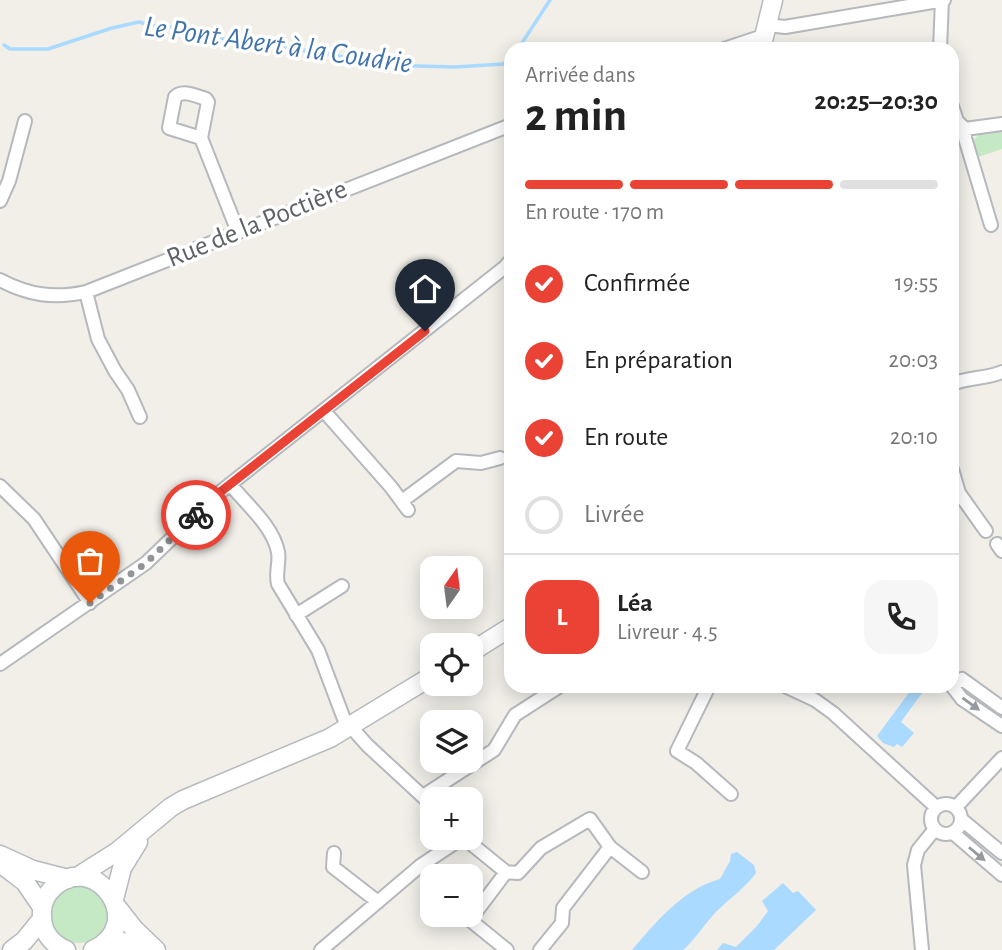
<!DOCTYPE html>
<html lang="fr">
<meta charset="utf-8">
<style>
:root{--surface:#fff;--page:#f6f6f6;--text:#222;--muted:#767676;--line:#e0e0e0;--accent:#ea4335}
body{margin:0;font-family:"Alegreya Sans",sans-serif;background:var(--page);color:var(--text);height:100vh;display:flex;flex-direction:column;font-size:26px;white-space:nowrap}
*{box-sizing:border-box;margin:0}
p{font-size:23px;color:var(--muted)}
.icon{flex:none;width:38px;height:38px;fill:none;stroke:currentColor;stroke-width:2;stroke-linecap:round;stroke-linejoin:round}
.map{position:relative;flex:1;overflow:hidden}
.details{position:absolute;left:504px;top:42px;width:455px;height:651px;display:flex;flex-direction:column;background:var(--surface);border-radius:21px;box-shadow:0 4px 18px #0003}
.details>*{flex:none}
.needle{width:46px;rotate:14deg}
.controls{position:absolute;left:420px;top:556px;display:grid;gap:14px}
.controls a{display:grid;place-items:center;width:63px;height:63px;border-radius:14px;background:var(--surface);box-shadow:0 4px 18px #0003;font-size:35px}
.pin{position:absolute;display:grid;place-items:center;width:60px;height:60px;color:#fff;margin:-72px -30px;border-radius:50% 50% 50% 0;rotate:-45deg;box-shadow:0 0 7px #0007}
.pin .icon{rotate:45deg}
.courier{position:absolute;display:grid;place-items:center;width:70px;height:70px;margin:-35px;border:5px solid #ea4335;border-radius:50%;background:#fff;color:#222;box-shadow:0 2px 9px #0007}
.headline em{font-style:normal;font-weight:700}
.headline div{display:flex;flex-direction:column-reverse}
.headline{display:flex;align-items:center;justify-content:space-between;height:119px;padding:0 21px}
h1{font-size:46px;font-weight:700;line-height:52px}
.bar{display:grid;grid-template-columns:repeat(4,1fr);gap:10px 7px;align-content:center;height:84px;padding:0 21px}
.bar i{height:9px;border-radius:5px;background:var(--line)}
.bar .selected{background:var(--accent)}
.bar p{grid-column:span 4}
.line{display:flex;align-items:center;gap:18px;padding:0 21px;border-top:2px solid var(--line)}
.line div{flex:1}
.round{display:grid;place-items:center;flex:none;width:74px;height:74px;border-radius:21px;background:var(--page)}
ol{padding:0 21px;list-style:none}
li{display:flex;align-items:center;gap:21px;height:77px}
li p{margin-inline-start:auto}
li .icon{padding:7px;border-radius:50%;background:var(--accent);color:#fff;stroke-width:4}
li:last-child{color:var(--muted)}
li i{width:38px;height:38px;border:4px solid var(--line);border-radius:50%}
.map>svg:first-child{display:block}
.green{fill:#c5e8c5}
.water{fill:#aadaff}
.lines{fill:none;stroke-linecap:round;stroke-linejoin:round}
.stream{stroke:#aadaff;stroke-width:3.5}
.minor-casing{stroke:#b5b8bc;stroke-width:16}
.secondary-casing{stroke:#b6babf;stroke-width:21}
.minor{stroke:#fff;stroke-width:12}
.secondary{stroke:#fff;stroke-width:18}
.oneway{fill:#979a9d}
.done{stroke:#929495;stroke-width:7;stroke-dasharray:0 12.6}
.route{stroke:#ea4335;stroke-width:9}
.labels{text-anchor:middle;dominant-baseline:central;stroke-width:7;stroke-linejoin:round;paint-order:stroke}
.street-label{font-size:28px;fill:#5f6368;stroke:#fff}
.water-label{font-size:30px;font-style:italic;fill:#4174aa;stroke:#fff}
</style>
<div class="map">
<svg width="1002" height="950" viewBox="0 0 1002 950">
<rect width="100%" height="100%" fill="#f1efe8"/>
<path class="green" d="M 1002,129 L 1002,149 L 978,157 L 973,141 L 979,134 Z
M50 914a29 29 0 1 1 58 0a29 29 0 1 1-58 0Z"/>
<path class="water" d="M 914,686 L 927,686 L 901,722 L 914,733 L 902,747 L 897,744 L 894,747 L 883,743 L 877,736 Z
M 737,852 L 754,865 L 756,873 C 745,888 730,898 716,912 C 704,924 696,939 683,950 L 632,950 C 656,922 683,889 720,879 L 730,861 L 731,854 Z
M 783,883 L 793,893 L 798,891 L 816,910 L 774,950 L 717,950 L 723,943 L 736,947 L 757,926 L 768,911 L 762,901 Z"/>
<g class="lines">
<path class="stream" d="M 4,45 L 10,49 L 48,49 L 112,28 L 139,22 L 155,26 L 185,28 L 227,40 L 324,53 L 380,65 L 455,67 L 503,64 L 511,59
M 518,49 L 550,0"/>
<g class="minor-casing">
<path id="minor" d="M 767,25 L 785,27 L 944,0
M 724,49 L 757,38 L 763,39
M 940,49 L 942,0
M 952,106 L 957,121 L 965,129 L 965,138 L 991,225
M 965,129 L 1002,124
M 201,138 L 169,128 L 175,97 C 183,89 196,96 206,99 L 208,102 L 201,138 L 238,232
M 0,201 L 9,181 L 25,121
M 0,280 C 29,295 53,299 86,292 L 511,125
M 86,292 L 98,339 L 115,371 L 128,390 L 140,417
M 952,384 C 968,377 986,379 1002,372
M 324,411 L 391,487 L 408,510
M 952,469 L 959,493 L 986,531
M 230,484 C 246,504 273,526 278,552 C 280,563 275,573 278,584 L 318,650 L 344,719 L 367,745 L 432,805
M 0,486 L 34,519 L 90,603
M 402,501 L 456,461 L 481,463 L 500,458
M 997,544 L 1002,551
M 296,615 L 342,586
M 0,664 L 146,563 L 219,493 L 505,267 L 511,260
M 709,686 L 677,751 L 696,763 L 731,794
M 785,686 L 815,700 L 833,713 L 936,807
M 1002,708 L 962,679 L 952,686 L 962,699 L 1002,726
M 423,796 L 494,750 L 515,715 L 560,686
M931 819a15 15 0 1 1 30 0a15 15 0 1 1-30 0Z
M 956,807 L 1002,758
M 962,820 L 1002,853
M 953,833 L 1002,875
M 464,838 L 506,872
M 334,853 L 333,867 L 378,902
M 321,950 L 420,866 L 462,838
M 507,950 L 470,920 L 506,872 L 518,873 L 541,848 L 590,819 L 610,847
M 540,950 L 562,923 L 563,908 L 610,847 L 642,872
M 922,950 L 914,865 L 918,850 L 935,829"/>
</g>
<g class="secondary-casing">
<path id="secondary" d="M 761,49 L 773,0
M 471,652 L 511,627
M 0,855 L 33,870 L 68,879
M 0,863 L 25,882 L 42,907
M 77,877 L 118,851 L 171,807 L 183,800 L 330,738 L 432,676
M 114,899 L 122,868 L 138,842
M 116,906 L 134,929 L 156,950
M 105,943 L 123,942 L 148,950
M 12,950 L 24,941 L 42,919
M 66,950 C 52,944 42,932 42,916 C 41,905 46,894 54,887 C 95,849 149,924 93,950"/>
</g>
<use href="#minor" class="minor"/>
<use href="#secondary" class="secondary"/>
</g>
<defs><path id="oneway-solid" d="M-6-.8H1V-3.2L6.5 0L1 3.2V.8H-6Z" transform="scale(1.75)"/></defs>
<g class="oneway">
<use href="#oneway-solid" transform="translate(971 704) rotate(36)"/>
<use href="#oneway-solid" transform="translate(977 854) rotate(40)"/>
</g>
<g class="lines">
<path class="done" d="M 90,603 L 146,563 L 196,515"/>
<path class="route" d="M 196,515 L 219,493 L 425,331"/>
</g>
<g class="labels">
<g class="street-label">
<text transform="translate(257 224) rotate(-22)">Rue de la Poctière</text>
</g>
<g class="water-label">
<text transform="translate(278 45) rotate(8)">Le Pont Abert à la Coudrie</text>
</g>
</g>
</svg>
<div class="controls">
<a><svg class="needle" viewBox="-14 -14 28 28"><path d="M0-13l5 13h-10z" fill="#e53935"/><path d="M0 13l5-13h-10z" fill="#767676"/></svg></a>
<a><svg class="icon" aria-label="locate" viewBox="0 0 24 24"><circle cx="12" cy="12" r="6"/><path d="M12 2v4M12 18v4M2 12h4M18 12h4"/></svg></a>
<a><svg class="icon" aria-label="layers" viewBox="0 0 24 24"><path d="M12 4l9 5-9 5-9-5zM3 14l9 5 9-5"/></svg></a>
<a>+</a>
<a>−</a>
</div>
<div class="pin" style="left:90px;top:603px;background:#ea580c"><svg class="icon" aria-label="bag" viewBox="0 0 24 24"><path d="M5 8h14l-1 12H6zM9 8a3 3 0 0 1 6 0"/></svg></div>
<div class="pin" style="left:425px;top:331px;background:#1f2937"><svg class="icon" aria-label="home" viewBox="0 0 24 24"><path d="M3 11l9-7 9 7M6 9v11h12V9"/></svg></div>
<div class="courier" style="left:196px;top:515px"><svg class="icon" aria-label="bike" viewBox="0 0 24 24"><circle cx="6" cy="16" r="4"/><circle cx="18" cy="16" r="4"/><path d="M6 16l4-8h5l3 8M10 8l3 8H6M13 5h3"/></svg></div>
<section class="details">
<div class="headline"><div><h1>2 min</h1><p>Arrivée dans</p></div><em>20:25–20:30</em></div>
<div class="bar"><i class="selected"></i><i class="selected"></i><i class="selected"></i><i></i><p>En route · 170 m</p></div>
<ol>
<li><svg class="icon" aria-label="check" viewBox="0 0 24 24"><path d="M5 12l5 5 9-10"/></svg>Confirmée<p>19:55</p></li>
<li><svg class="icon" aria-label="check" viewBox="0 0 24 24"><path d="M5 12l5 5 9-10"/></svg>En préparation<p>20:03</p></li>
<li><svg class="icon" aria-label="check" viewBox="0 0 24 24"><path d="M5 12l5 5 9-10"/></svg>En route<p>20:10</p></li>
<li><i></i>Livrée</li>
</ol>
<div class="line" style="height:126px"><b class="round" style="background:var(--accent);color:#fff">L</b><div><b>Léa</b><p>Livreur · 4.5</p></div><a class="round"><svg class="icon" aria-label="phone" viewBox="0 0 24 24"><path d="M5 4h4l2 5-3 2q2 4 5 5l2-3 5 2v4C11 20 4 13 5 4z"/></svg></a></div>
</section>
</div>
